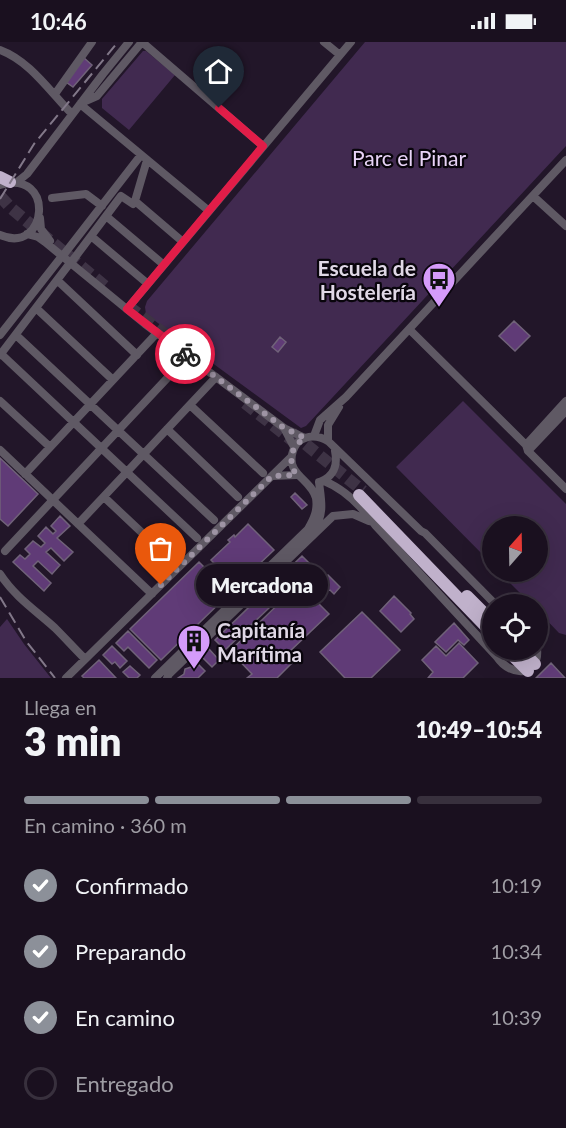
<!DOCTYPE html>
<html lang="es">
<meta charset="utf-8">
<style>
:root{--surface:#1a101f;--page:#271e2c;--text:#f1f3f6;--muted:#9f9da4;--line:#38303d;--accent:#8c9099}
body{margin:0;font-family:Lato,sans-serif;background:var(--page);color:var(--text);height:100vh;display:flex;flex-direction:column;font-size:22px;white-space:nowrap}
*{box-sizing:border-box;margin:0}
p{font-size:20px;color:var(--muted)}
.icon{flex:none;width:33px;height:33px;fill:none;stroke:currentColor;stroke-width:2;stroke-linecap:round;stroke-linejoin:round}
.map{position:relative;height:636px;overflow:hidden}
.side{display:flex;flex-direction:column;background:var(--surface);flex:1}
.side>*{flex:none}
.needle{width:39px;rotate:20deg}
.buttons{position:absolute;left:482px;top:474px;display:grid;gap:12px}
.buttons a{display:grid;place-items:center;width:66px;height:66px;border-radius:50%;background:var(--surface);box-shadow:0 6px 24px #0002,0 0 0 2px var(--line);font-size:30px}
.pin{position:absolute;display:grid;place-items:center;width:51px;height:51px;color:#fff;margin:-62px -26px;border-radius:50% 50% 50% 0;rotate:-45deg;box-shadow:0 0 6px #0007}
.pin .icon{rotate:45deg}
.courier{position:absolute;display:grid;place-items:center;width:60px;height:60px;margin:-30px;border:4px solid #e11d48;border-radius:50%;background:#fff;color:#222;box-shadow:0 2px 8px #0007}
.bubble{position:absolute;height:42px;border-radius:21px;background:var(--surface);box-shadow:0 6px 24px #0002,0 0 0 2px var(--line);font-size:20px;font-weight:800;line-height:42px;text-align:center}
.headline em{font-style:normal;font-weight:800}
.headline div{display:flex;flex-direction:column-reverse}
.headline{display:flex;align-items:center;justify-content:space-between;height:102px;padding:0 24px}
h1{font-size:39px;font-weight:800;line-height:45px}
.bar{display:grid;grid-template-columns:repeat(4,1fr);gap:9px 6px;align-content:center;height:72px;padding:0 24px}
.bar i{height:8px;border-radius:4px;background:var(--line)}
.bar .active{background:var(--accent)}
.bar p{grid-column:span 4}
ol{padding:0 24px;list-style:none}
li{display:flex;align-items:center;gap:18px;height:66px}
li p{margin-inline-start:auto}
li .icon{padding:6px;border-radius:50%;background:var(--accent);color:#fff;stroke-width:4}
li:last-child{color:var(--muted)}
li i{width:33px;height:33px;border:3px solid var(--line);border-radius:50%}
.status{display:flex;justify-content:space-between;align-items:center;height:42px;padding:0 30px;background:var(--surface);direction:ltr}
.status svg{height:16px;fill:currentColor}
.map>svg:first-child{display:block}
.green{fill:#412a50}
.building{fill:#603b77;stroke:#706279;stroke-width:1.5}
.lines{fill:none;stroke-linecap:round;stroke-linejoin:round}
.highway-tunnel{stroke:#3e3345;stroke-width:12;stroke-dasharray:12 6;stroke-linecap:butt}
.minor{stroke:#5f5964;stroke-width:8}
.highway{stroke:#c0b1cb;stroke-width:12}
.rail{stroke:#827889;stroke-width:2;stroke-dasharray:12 6;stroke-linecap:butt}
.done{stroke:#9e94a4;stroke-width:6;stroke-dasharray:0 10.8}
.route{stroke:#e11d48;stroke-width:8}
.labels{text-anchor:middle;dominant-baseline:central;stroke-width:4.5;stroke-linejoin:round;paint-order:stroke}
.park-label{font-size:21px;fill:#e8d3f7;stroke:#09050c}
.poi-label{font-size:21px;font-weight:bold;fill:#e0d8e6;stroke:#09050c;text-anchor:end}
</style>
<div class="status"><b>10:46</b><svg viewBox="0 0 49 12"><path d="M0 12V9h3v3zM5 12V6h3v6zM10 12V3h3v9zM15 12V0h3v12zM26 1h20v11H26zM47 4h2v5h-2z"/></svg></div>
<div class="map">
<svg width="566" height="636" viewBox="0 0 566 636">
<rect width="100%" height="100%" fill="#221629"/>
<path class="green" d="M 365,0 L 566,0 L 566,104 L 306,384 L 301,386 L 200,312 L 204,300 L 198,295 L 187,303 L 146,272 L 145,265 L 147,259 Z
M 143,9 L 146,9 L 175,33 L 129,88 L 102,66 L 102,57 Z
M 463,359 L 566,462 L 566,593 L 559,591 L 537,568 L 537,562 L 531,562 L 499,530 L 537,530 L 537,484 L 492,484 L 492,522 L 396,425 Z
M 7,577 L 24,602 L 51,636 L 0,636 L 0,585 Z"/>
<path class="building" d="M 83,15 L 92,23 L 73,45 L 66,40 Z
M 514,279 L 530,294 L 515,309 L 499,294 Z
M 280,295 L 286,300 L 278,310 L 272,305 Z
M 0,416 L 38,452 L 8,484 L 0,477 Z
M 295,451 L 307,463 L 302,467 L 291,455 Z
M 60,474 L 70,484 L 57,496 L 73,510 L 64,519 L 51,506 L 46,510 L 60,523 L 52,532 L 38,519 L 33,524 L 51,541 L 44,549 L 13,520 L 20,513 L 25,517 L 30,512 L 25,507 L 33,499 L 41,505 L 45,501 L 38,494 L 46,485 L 53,492 L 56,489 L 51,484 Z
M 248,482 L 274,508 L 236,544 L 211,518 L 230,500 L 228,498 L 234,493 L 235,495 Z
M 302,514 L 310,522 L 267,564 L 269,566 L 225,608 L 215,598 Z
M 199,520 L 230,551 L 161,618 L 130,587 Z
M 328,533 L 340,545 L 334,552 L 330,548 L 325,549 L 319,543 Z
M 299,542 L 329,572 L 287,612 L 294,619 L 277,636 L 247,636 L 252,632 L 230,609 Z
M 394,554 L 411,571 L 410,572 L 414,577 L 401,590 L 380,569 Z
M 362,570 L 400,608 L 371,636 L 345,636 L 320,610 Z
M 454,581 L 469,598 L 464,603 L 458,598 L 446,610 L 435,600 Z
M 128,589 L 157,618 L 149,626 L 128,605 L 124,609 L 116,601 Z
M 459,601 L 478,621 L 463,636 L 428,636 L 433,630 L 422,618 L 436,604 L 446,614 Z
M 112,604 L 127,619 L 120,626 L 115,620 L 112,622 L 103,613 Z
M 209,607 L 219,618 L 212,625 L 201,614 Z
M 99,618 L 116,636 L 84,636 L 82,634 Z
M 195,619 L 205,629 L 198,636 L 178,636 L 184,632 L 185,627 L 191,625 Z
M 551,621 L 565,636 L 536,636 Z
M 130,624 L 140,633 L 137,636 L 129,636 L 123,630 Z"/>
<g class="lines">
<path class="highway-tunnel" d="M 0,154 L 11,166 L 106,245
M 128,264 L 174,299
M 245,361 L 293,399
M 292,391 L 363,449"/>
<path class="minor" d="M 142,0 L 263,104
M 324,0 L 340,13
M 0,8 C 30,19 50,50 72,72
M 55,52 L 92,0
M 81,61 L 97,54 L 142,0
M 80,62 L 209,169
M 17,140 L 27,132 L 103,32 L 129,0
M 0,143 C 56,126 48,214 0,193
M 533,154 L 566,184
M 52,156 L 86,152 L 102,164
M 135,159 L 183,200
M 135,159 L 147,118
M 106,174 L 164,223
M 40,176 L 41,187 L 50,199
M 27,192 L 38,195 L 45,200 L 145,282 L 284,386 L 305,396
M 91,194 L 148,242
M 65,211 L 141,113
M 73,218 L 121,154 L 133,162 L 135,159
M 57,238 L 137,313
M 36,266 L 113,338
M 127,267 L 351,0
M 409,287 L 526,403 L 528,409 L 566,447
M 0,293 L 62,214
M 16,293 L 214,478
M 1,312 L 197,496
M 0,313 L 70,221
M 0,359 L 50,405
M 190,363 L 263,431
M 284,386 L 294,405
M 167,387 L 238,455
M 314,394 L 320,378 L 346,355 L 566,118
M 328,399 L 328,383 L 339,365
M 526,403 L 566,359
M 0,408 L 152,552
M 528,409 L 566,369
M 25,432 L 157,291
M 272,434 L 296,433
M 324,439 C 344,447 362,465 375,483 L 497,615 C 511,636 540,634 537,607
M 320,440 C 334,434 338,424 335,409
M 104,455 L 172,519
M 78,482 L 216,335
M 314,487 C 325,471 321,458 319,440
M 5,509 L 188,314
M 0,532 C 15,555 35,568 55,586 C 65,596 75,607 85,617
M 66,636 L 291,415
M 155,636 L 308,487 C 314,477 318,468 316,456 C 311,437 285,432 293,409 C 295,403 299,398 305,396 C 313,393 321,395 328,399 L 421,489 L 425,491 L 495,562
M 167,636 L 169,632 L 333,474 L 353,472 L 369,479"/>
<path class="highway" d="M 0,135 L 10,140
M 359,453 L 492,591
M 467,554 L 492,579
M 507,608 L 528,629
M 521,608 L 535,622"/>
<path class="rail" d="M 0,157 L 34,102 L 118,0
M 0,555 L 26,599 L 55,636"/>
</g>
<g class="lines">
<path class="done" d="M 161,543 L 272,434 L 296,433 C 288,418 290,405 305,396 L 284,386 L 185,312"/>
<path class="route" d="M 185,312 L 127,267 L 263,104 L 219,66"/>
</g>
<defs>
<g id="bus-pin" transform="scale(1.725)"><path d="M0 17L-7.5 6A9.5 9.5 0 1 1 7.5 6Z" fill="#d59bfa" stroke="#09050c"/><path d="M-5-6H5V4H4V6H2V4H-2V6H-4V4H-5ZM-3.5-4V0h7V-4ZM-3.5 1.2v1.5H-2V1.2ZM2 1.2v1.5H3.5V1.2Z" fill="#111"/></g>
<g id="building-pin" transform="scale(1.725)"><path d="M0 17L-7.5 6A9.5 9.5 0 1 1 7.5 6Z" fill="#d59bfa" stroke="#09050c"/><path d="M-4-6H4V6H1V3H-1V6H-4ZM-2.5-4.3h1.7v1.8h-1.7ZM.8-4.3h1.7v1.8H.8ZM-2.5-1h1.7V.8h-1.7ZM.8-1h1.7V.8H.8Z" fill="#111"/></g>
</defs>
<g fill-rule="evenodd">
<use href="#bus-pin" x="439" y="237"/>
<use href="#building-pin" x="194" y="599"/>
</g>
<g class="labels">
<g class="park-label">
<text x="409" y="115">Parc el Pinar</text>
</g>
<g class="poi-label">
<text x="416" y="225">Escuela de<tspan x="416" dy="24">Hostelería</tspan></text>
<text x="217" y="587" text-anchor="start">Capitanía<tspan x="217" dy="24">Marítima</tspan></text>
</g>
</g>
</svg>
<div class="buttons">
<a><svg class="needle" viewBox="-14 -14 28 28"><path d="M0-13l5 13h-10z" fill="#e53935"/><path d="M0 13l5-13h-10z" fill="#9f9da4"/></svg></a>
<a><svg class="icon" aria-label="locate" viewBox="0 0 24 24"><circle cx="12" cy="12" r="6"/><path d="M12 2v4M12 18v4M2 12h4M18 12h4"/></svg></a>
</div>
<div class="pin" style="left:161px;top:543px;background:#ea580c"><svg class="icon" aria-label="bag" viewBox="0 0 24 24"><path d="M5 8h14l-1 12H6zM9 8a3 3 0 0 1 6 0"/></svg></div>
<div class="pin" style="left:219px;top:66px;background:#1f2937"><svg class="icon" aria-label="home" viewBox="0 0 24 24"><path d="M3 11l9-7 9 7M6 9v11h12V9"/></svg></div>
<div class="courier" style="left:185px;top:312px"><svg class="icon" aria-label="bike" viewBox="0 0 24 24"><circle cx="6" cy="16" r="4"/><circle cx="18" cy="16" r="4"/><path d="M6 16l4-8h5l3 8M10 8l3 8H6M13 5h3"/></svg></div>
<div class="bubble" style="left:196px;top:522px;width:132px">Mercadona</div>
</div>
<section class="side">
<div class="headline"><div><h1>3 min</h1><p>Llega en</p></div><em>10:49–10:54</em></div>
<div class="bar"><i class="active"></i><i class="active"></i><i class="active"></i><i></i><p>En camino · 360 m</p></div>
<ol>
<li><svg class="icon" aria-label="check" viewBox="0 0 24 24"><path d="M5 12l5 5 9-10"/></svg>Confirmado<p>10:19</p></li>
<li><svg class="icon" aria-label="check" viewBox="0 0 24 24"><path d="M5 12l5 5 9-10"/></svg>Preparando<p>10:34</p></li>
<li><svg class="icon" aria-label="check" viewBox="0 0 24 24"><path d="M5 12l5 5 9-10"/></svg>En camino<p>10:39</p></li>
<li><i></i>Entregado</li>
</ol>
</section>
